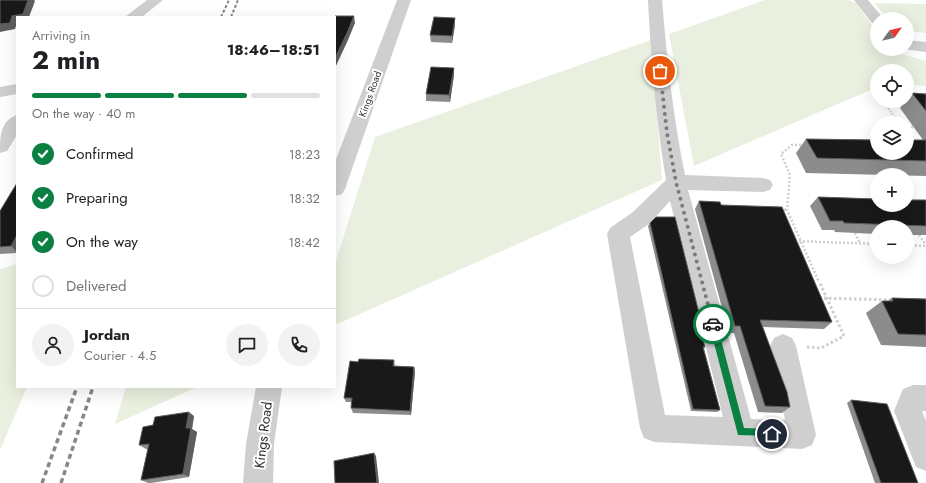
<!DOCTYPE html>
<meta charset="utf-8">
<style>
:root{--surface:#fff;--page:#f2f2f2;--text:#202124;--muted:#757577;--line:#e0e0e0;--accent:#0b8043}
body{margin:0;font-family:Jost,sans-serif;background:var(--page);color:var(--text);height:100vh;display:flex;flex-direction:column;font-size:15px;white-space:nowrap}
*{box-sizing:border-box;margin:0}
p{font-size:13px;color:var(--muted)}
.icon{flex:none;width:22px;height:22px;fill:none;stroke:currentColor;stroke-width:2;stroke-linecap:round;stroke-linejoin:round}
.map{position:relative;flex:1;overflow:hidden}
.panel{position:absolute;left:16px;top:16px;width:320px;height:372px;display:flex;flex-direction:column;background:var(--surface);border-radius:0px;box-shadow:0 4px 16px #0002}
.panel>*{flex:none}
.needle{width:26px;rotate:56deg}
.controls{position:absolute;left:870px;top:12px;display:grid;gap:8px}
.controls a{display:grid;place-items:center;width:44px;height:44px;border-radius:50%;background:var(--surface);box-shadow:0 4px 16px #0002;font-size:20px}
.pin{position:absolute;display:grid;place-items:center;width:34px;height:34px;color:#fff;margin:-17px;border:2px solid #fff;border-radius:50%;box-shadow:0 1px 4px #0007}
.courier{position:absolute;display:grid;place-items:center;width:40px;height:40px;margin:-20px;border:3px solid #0b8043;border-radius:50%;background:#fff;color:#222;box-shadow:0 1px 5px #0007}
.headline em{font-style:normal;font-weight:700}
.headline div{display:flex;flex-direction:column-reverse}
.headline{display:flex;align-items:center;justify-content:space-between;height:68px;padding:0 16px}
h1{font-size:26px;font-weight:700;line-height:30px}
.bar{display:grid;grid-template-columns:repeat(4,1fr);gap:6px 4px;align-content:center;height:48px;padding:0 16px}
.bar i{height:5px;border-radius:3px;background:var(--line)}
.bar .selected{background:var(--accent)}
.bar p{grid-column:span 4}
.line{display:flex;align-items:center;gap:10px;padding:0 16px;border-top:1px solid var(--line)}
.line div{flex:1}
.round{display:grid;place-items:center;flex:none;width:42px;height:42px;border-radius:21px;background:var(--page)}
ol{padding:0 16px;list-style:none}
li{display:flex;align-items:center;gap:12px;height:44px}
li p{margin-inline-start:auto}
li .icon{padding:4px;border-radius:50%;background:var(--accent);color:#fff;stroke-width:4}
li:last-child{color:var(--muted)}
li i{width:22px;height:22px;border:2px solid var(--line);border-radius:50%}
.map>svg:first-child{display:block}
.green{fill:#e9f0df}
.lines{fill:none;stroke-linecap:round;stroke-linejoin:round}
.path-far2{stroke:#cfcfcf;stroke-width:2;stroke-dasharray:1.5 1.5;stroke-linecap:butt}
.path-far1{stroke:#cfcfcf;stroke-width:2.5;stroke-dasharray:2 2;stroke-linecap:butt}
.path{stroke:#cfcfcf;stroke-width:3;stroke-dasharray:2.5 2.5;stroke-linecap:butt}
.minor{fill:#cfcfcf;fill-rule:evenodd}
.rail-far1{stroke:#878787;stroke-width:2;stroke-dasharray:3 2;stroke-linecap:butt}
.rail{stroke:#878787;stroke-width:3.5;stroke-dasharray:5 3.5;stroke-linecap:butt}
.wall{fill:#8c8c8c}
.shaded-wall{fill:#5e5e5e}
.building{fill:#191919;stroke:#5e5e5e}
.route{fill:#0b8043}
.done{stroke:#7a7a7a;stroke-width:4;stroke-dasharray:0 7.2}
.labels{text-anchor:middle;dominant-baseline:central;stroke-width:4;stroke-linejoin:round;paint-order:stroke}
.far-street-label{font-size:10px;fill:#323232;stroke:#fff}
.near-street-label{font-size:14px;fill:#323232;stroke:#fff}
</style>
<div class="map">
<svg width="926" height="483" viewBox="0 0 926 483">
<rect width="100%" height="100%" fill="#fff"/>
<path class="green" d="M 765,0 L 848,0 L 856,3 L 877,32 L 877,49 L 894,49 L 902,54 L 926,61 L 926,86 L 907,84 L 907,71 L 877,71 L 877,87 L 694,166 L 669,34 Z
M 874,3 L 926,4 L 926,33 L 907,31 L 907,19 L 888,19 Z
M 651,40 L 662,180 L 335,325 L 335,264 L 375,137 Z
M 17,264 L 17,387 L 27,387 L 0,450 L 0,269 Z
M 126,387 L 197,387 L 115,424 Z"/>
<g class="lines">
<path class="path-far2" d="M 896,101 L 886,105 L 899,123"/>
<path class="path-far1" d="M 907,127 L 913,127
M 907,134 L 913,143
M 805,145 L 792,145 L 781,154 L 790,175 L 787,210 L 819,282
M 780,209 L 787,210
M 855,233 L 860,243
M 919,235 L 926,245
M 795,241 L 877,244
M 907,245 L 926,246"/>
<path class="path" d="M 819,298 L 892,300
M 807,347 L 821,348 L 844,336 L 819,281"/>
<path class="minor" d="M 147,0 L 163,0 L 142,17 L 125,17 Z
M 397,0 L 411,0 L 345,189 L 342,194 L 335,196 L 335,162 Z
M 648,0 L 662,0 C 667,59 673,117 685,175 L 763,178 L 770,180 L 773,185 L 770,190 L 763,192 L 688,190 L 751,419 L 785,420 L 770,346 L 774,338 L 783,334 L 792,338 L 796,346 L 816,435 L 812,445 L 802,449 L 654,442 L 644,438 L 640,428 L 607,234 L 610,228 L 633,212 L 666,180 C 656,120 651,61 648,0 ZM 670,201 L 723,417 L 665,415 L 630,237 L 649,224 Z
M 854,0 L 868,0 L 884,19 L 877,19 L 877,24 L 872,23 Z
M 907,40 L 926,42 L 926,52 L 904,49 L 907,49 Z
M 17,84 L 17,94 L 0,97 L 0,87 Z
M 17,115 L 17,135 L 7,151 L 0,153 C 0,138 0,120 17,115 Z
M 913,385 L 926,385 L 926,411 L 922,411 L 926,421 L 926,471 L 916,467 L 894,411 L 903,389 Z
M 256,387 L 282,387 L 274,444 L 273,483 L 243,483 L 246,444 Z"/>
<path class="rail-far1" d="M 221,17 L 229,0
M 231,17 L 238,0"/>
<path class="rail" d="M 42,483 L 77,387
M 61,483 L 93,387"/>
</g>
<path class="wall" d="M 455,25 L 452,43 L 431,42 L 430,35 Z
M 454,68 L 454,75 L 450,102 L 426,101 L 426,94 Z
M 912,93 L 926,94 L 926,176 L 806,173 L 796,153 L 806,139 L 923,140 L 900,108 L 905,101 L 907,101 L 907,99 Z
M 17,183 L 17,253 L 0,254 L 0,211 Z
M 818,197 L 926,200 L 926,235 L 907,235 L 907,227 L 877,227 L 877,234 L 835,232 L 834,230 L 822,230 L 810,206 Z
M 699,201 L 721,205 L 832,322 L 824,329 L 763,327 L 790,407 L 782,413 L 758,412 L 734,333 L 729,333 L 695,209 Z
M 650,223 L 703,329 L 701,331 L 705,347 L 704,349 L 720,410 L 717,412 L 691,411 L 648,226 Z
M 892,298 L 926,299 L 926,347 L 881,345 L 866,313 L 882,301 L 888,301 Z
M 394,360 L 395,366 L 414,367 L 415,372 L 411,415 L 353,413 L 351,408 L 351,402 L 346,402 L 344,398 L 358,362 Z
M 851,400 L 918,483 L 875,483 L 847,403 Z
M 194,416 L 192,429 L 197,432 L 189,477 L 151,483 L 148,483 L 141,480 L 148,449 L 146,449 L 139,445 L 153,425 Z"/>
<path class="shaded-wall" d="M 28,0 L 34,0 L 35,1 L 29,17 L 17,17 L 17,23 L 15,29 L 0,32 L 0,24 L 12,16 Z
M 354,16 L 355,23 L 348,40 L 335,68 L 335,58 Z
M 455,18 L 455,25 L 452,43 L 452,36 Z
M 454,68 L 454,75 L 450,102 L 449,95 Z
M 17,235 L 17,252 L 11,246 Z
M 414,367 L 415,372 L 411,415 L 410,411 Z
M 189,412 L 194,416 L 192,429 L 197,432 L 189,477 L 183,474 L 186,428 Z
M 374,453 L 376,456 L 379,483 L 377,483 Z"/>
<path class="building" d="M 0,0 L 28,0 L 23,14 L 12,16 L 10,23 L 0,24 Z
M 335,16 L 354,16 L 347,33 L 335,58 L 335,17 L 334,17 Z
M 434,17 L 455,18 L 452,36 L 430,35 Z
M 431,67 L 454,68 L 449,95 L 426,94 Z
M 912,93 L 926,94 L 926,111 Z
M 806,139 L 877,140 L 877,153 L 907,153 L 907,140 L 926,140 L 926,161 L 817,158 Z
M 17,183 L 17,235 L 11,246 L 0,247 L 0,211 Z
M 818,197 L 877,199 L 877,205 L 907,205 L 907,200 L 926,200 L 926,226 L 844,223 L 843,221 L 830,221 Z
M 699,201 L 720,202 L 721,205 L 782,207 L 832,322 L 760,320 L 787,392 L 790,407 L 765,406 L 740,326 L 735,326 Z
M 656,217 L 675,217 L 703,329 L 700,329 L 705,347 L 703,347 L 720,410 L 693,409 L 650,223 Z
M 892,298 L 926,299 L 926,335 L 898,334 L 882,301 L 893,301 Z
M 359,359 L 394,360 L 393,366 L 414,367 L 410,411 L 351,408 L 352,398 L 344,398 L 350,361 L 358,362 Z
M 851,400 L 887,404 L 918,483 L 881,483 Z
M 189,412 L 186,428 L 191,428 L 183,474 L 141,480 L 149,444 L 139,445 L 143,427 L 153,425 L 155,417 Z
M 374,453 L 377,483 L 335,483 L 334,461 Z"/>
<path class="route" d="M 713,321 L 717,324 L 744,428 L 772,429 L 775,431 L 775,436 L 738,435 L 709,324 Z"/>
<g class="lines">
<path class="done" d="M 660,71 L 667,133 L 676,182 L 713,324"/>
</g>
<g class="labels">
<g class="far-street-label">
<text transform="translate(370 94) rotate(-70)">Kings Road</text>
</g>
<g class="near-street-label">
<text transform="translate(263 435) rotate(-83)">Kings Road</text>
</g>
</g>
</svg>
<div class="controls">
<a><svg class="needle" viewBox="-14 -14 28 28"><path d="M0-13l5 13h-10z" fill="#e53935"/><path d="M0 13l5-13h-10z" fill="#757577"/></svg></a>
<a><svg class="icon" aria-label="locate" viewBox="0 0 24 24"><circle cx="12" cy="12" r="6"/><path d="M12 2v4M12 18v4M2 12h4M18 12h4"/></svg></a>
<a><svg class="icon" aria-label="layers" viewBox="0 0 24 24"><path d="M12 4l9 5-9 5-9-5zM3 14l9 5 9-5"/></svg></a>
<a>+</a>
<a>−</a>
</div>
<div class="pin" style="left:660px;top:71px;background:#ea580c"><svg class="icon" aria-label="bag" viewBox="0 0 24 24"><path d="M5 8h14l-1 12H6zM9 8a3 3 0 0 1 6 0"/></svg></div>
<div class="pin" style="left:772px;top:434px;background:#1f2937"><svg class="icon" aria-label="home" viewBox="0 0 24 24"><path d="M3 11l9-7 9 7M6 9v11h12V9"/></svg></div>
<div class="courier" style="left:713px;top:324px"><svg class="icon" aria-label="car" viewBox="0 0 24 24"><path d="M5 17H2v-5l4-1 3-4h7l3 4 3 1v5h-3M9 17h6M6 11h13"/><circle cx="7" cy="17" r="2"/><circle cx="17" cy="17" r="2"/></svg></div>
<section class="panel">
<div class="headline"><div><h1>2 min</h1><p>Arriving in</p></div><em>18:46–18:51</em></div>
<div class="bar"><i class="selected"></i><i class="selected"></i><i class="selected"></i><i></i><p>On the way · 40 m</p></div>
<ol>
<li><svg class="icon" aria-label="check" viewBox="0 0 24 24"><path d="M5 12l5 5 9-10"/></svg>Confirmed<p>18:23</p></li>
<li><svg class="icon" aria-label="check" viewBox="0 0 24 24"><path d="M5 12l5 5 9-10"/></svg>Preparing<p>18:32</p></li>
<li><svg class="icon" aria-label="check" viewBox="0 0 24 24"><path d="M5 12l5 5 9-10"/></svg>On the way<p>18:42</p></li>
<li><i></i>Delivered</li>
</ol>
<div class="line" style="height:72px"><a class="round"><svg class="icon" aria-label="person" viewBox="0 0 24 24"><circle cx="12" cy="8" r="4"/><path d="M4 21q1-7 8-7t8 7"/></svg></a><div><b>Jordan</b><p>Courier · 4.5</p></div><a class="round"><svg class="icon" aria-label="chat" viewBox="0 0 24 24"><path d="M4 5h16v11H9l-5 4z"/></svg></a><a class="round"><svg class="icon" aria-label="phone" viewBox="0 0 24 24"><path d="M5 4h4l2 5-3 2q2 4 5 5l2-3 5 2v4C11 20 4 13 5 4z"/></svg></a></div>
</section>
</div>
